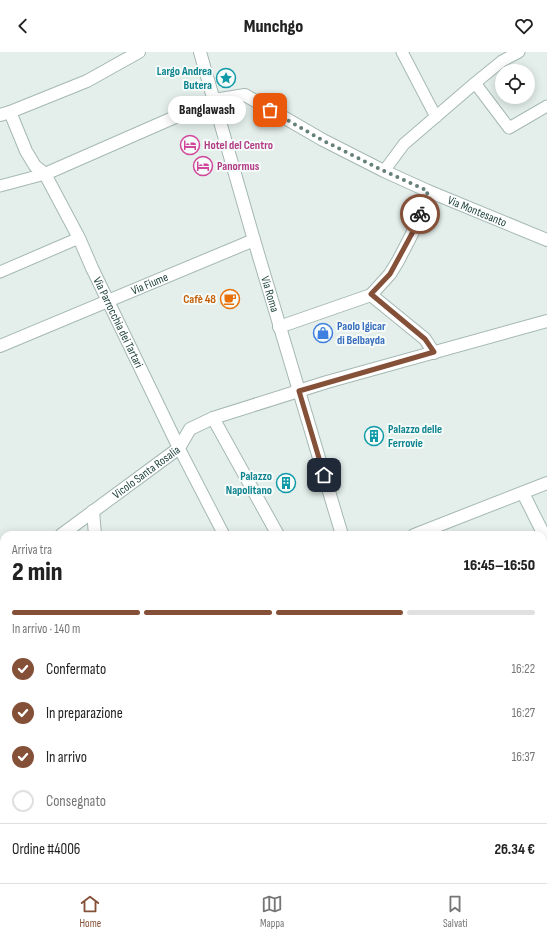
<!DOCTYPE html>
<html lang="it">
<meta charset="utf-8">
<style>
:root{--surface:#fff;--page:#f2f2f2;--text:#222;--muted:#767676;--line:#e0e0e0;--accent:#855038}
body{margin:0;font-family:"Sofia Sans Condensed",sans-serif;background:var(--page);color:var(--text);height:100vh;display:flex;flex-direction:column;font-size:15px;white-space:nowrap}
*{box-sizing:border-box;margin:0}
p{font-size:13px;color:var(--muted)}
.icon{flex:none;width:22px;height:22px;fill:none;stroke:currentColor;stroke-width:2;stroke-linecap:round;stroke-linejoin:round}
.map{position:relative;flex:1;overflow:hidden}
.drawer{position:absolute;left:0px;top:479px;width:547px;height:352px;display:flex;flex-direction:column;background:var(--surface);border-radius:12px 12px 0 0;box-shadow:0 2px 10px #0003}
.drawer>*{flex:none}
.controls{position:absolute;left:495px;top:12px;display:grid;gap:8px}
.controls a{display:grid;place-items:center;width:40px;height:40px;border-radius:50%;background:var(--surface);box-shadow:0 2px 10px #0003;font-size:20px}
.pin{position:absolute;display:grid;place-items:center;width:34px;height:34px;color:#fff;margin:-17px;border-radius:8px;box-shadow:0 2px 6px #0006}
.courier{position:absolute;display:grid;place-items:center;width:40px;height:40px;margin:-20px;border:3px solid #855038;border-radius:50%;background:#fff;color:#222;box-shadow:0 1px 5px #0007}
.bubble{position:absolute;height:28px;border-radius:14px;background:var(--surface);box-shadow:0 2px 10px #0003;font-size:13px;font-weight:800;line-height:28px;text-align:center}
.headline em{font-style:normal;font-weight:800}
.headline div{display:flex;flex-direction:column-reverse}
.headline{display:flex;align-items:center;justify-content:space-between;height:68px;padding:0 12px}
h1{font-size:26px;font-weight:800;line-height:30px}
.bar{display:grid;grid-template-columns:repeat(4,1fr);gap:6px 4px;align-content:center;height:48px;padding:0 12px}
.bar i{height:5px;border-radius:3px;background:var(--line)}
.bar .current{background:var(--accent)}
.bar p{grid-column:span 4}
.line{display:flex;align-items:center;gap:10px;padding:0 12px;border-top:1px solid var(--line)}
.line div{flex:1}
ol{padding:0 12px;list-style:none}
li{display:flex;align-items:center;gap:12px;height:44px}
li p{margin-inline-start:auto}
li .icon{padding:4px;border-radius:50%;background:var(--accent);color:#fff;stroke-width:4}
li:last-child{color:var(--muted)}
li i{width:22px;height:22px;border:2px solid var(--line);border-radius:50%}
header{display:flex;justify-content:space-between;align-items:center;height:52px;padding:0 12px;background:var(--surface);font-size:18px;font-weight:800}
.tabs{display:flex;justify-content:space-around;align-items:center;height:56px;border-top:1px solid var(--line);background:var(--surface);font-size:11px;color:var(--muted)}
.tabs a{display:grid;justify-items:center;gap:2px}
.tabs .current{color:var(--accent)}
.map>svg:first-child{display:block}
.green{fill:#bae3c8}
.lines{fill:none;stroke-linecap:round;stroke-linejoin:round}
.service-casing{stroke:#a5b8b3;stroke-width:13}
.pedestrian-casing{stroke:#a5b8b3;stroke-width:14}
.minor-casing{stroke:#a5b8b3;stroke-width:14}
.tertiary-casing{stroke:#a5b8b3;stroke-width:14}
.service{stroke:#fff;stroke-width:11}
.pedestrian{stroke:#fff;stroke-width:12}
.minor{stroke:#fff;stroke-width:12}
.tertiary{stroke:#fff;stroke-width:12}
.done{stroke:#65807a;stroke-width:4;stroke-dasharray:0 7.2}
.route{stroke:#855038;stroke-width:5}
.labels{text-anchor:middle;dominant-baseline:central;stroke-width:4;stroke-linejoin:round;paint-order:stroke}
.culture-label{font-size:12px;font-weight:bold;fill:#0d838f;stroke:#f5fbf8;text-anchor:end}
.hotel-label{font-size:12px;font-weight:bold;fill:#b23c85;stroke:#f5fbf8;text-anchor:start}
.street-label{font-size:12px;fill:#20443d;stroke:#f5fbf8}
.food-label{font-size:12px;font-weight:bold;fill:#c56008;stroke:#f5fbf8;text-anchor:end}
.shop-label{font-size:12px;font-weight:bold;fill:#366cbe;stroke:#f5fbf8;text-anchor:start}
</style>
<header><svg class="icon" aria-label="back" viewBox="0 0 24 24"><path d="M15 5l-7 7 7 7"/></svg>Munchgo<svg class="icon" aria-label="heart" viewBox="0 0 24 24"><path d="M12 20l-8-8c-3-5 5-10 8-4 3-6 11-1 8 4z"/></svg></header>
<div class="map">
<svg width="547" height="831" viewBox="0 0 547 831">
<rect width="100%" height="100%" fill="#e4efeb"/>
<path class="green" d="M 456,827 L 527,827 L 533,831 L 446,831 Z"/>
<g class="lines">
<g class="service-casing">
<path id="service" d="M 402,0 L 436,65
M 475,31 L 509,76 L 547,54
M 384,119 L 404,92 L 475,31 L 502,9 L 519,0
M 0,134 L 45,122
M 0,220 L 79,186
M 179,396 L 224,483
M 0,570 L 4,569"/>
</g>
<g class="pedestrian-casing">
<path id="pedestrian" d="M 0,801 L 4,811
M 11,827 L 12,831"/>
</g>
<g class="minor-casing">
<g id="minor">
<path id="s1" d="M 10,60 L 26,99 L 35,114 L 45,122 L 79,186 L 92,216 L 179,396"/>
<path d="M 0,63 L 10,60 L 87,29 L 139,0"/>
<path id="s2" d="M 45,122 L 214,48 L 245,43 L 323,88 L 384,119 L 428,139 L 547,188"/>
<path d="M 371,243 L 425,287 L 434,301"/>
<path d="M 279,275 L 371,243 L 390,222 L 398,209 L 415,176 L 428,139"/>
<path id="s3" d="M 0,294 L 254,188"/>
<path d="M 213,366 L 278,483"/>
<path d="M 523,441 L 547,489"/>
<path d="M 93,459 L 95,483"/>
<path id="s4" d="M 61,483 L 179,396 L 190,377 L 213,366 L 327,330 L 547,269"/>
<path d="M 414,483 L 547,431"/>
<path d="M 0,514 L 4,512"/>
<path d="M 543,565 L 547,564"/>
<path d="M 0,655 L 4,653"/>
<path d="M 0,756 L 4,754"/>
</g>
</g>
<g class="tertiary-casing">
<g id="tertiary">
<path id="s5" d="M 200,0 L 254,188 L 342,483"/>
<path d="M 543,755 L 547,753"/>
<path d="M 543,795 L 547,798"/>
<path d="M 376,831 L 385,827"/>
</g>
</g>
<use href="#service" class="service"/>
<use href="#pedestrian" class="pedestrian"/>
<use href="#minor" class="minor"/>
<use href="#tertiary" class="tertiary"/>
</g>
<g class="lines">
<path class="done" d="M 270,58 L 322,88 L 384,119 L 428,139 L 420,162"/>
<path class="route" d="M 324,423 L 299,339 L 434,300 L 425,287 L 371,242 L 390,222 L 415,176 L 420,162"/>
</g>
<defs>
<g id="sight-ring" transform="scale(1)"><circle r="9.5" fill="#f5fbf8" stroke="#0f9aa8" stroke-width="1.5"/><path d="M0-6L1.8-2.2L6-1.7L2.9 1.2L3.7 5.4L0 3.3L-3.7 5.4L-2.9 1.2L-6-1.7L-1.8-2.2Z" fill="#0f9aa8"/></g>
<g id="hotel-ring" transform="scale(1)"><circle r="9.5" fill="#f5fbf8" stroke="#d1479c" stroke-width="1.5"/><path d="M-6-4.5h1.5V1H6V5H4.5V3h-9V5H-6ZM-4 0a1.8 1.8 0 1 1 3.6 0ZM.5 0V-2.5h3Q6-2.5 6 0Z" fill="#d1479c"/></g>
<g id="cafe-ring" transform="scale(1)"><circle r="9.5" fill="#f5fbf8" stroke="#e8710a" stroke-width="1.5"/><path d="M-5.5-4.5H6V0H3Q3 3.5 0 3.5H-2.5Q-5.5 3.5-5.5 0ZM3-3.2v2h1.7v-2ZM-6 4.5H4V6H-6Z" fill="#e8710a"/></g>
<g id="shop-ring" transform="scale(1)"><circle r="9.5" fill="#f5fbf8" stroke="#3f7fe0" stroke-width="1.5"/><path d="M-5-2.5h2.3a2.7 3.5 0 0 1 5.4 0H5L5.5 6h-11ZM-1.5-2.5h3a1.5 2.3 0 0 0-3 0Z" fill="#3f7fe0"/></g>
<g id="building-ring" transform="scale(1)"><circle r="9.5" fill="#f5fbf8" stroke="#0f9aa8" stroke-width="1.5"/><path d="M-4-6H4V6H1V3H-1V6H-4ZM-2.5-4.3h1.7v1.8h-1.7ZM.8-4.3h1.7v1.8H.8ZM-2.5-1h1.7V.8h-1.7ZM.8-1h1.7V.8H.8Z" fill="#0f9aa8"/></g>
</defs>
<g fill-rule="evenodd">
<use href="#sight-ring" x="226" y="26"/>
<use href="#hotel-ring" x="190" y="93"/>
<use href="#hotel-ring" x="203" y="114"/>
<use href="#cafe-ring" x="230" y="247"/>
<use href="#shop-ring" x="323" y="281"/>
<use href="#building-ring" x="374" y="384"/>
<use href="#building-ring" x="286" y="431"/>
</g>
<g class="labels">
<g class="culture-label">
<text x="212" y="19">Largo Andrea<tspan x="212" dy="14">Butera</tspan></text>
<text x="388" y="377" text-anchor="start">Palazzo delle<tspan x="388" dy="14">Ferrovie</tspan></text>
<text x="272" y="424">Palazzo<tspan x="272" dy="14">Napolitano</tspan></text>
</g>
<g class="hotel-label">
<text x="204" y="93">Hotel del Centro</text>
<text x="217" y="114">Panormus</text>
</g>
<g class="street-label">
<text stroke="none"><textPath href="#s2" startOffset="476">Via Montesanto</textPath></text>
<text stroke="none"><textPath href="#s3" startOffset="162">Via Fiume</textPath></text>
<text stroke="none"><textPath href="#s5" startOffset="252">Via Roma</textPath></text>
<text stroke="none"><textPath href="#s1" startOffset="238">Via Parrocchia dei Tartari</textPath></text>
<text stroke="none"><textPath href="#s4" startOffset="106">Vicolo Santa Rosalia</textPath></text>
</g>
<g class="food-label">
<text x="216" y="247">Cafè 48</text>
</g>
<g class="shop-label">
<text x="337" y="274">Paolo Igicar<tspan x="337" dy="14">di Belbayda</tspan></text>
</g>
</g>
</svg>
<div class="controls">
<a><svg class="icon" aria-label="locate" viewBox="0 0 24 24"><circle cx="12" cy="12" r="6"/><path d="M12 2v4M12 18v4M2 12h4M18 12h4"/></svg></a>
</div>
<div class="pin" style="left:270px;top:58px;background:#ea580c"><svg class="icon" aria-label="bag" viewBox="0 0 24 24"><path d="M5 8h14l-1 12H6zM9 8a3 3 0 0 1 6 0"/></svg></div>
<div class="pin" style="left:324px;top:423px;background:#1f2937"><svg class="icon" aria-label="home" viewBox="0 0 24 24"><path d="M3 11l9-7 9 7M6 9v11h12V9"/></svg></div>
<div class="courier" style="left:420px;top:162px"><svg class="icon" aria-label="bike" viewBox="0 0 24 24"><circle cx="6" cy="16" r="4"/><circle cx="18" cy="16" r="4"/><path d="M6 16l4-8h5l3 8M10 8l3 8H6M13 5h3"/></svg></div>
<div class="bubble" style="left:168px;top:44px;width:78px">Banglawash</div>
<section class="drawer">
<div class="headline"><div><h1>2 min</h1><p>Arriva tra</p></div><em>16:45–16:50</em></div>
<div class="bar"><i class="current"></i><i class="current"></i><i class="current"></i><i></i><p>In arrivo · 140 m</p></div>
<ol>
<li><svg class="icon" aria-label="check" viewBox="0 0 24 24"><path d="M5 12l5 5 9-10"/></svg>Confermato<p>16:22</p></li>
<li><svg class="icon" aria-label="check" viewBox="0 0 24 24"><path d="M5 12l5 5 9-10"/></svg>In preparazione<p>16:27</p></li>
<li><svg class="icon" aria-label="check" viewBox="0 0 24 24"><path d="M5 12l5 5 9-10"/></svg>In arrivo<p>16:37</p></li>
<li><i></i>Consegnato</li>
</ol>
<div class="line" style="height:52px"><div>Ordine #4006</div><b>26.34 €</b></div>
</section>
</div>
<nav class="tabs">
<a class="current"><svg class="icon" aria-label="home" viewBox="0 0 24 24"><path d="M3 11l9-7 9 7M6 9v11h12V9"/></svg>Home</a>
<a><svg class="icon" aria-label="map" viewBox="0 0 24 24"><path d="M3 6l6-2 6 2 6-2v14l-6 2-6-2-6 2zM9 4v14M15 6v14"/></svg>Mappa</a>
<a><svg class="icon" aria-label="saved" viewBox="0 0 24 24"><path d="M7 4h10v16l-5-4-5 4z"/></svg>Salvati</a>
</nav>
